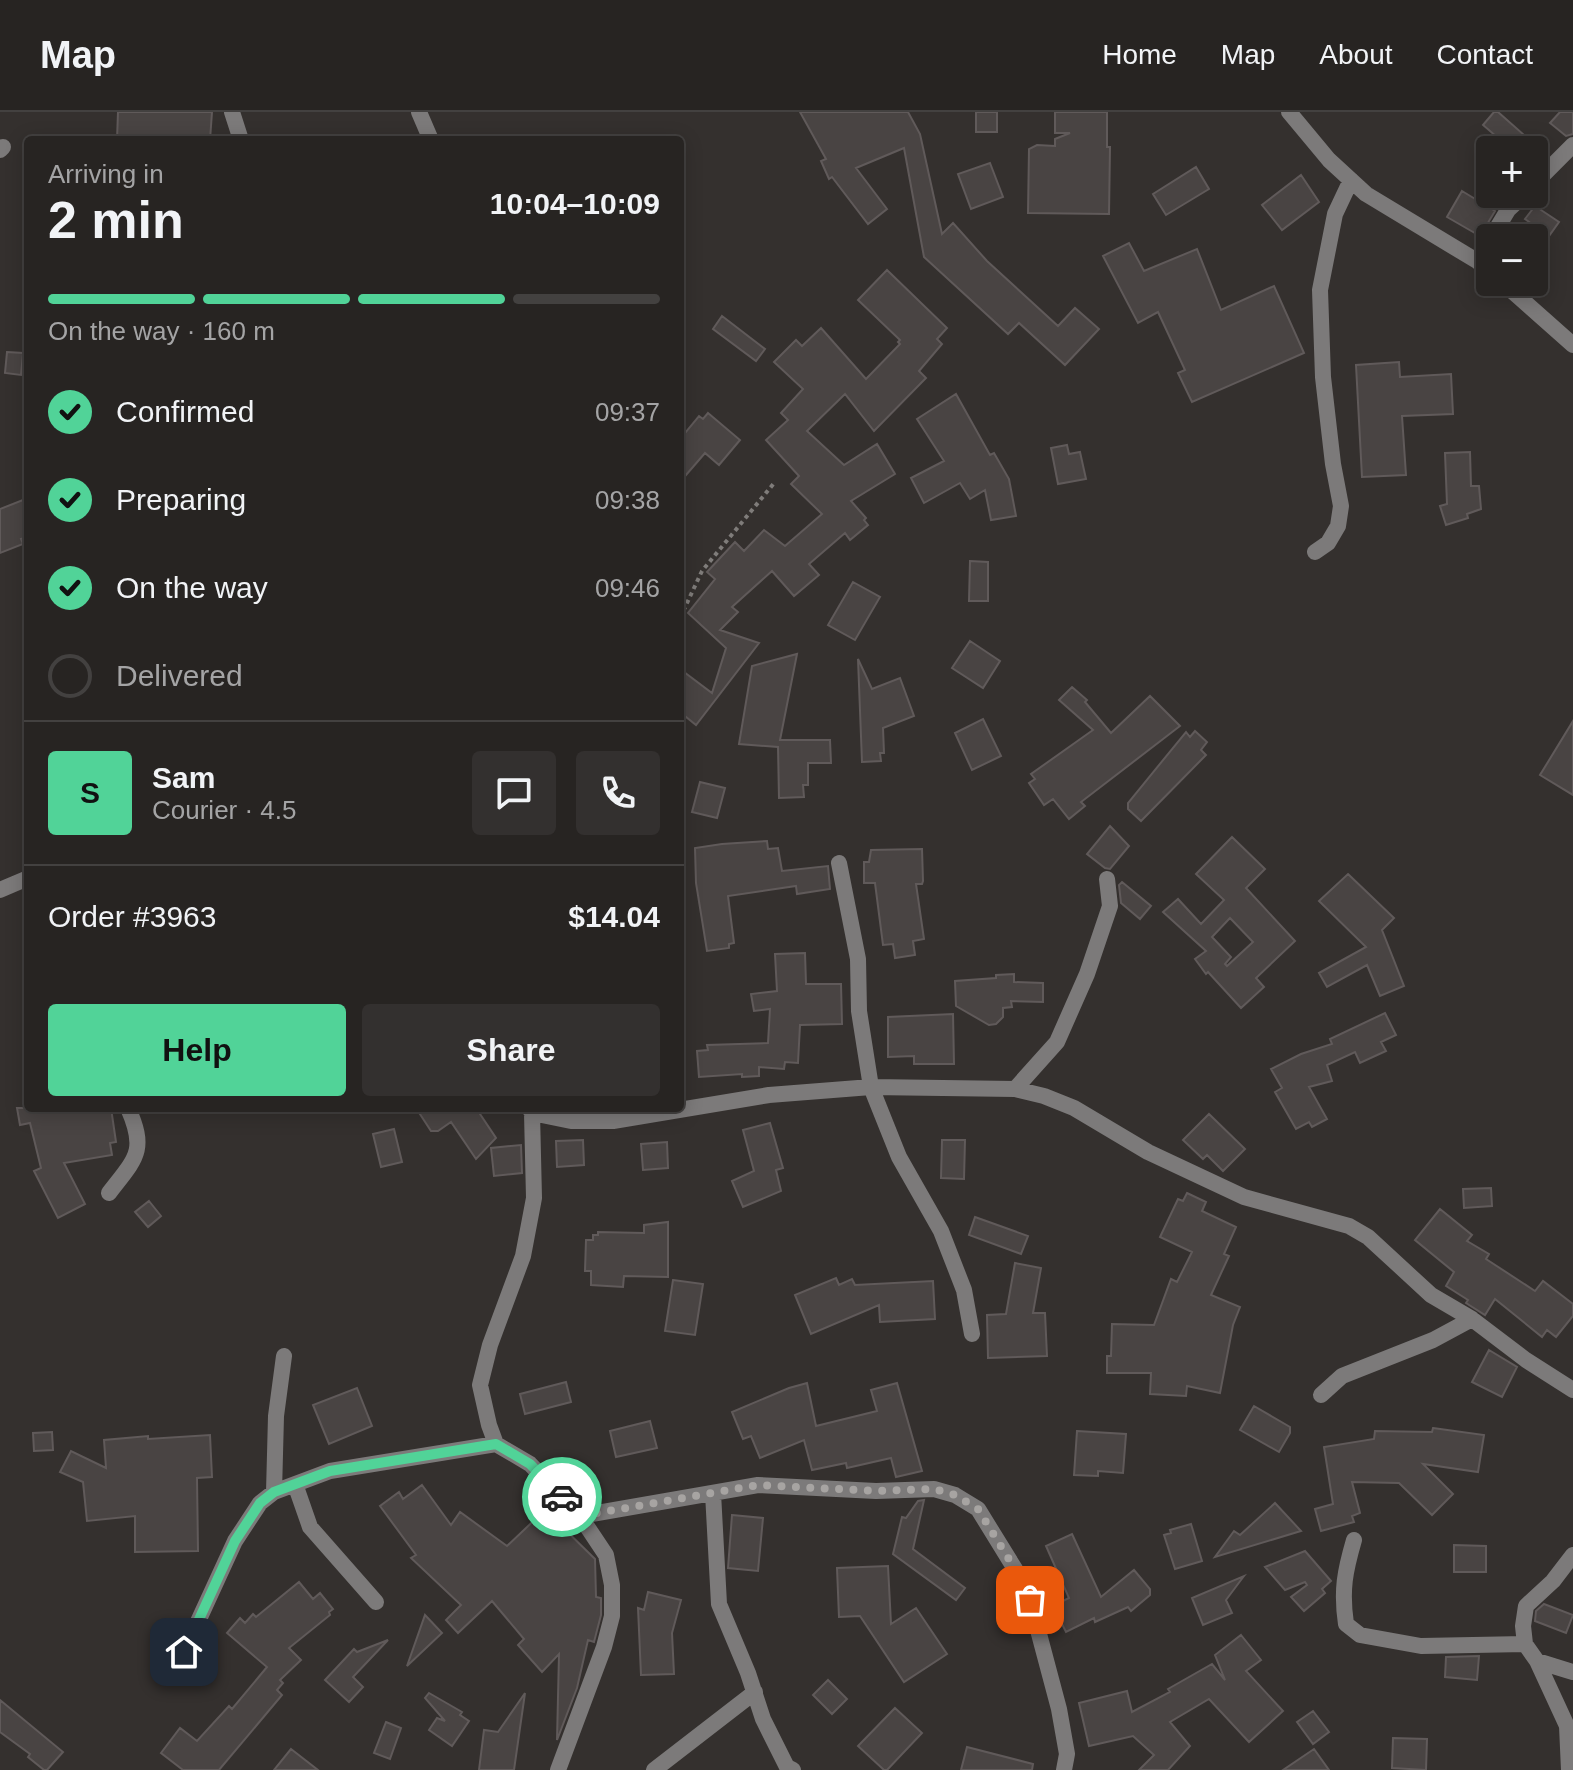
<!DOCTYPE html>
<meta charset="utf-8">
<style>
:root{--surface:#272422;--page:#33302f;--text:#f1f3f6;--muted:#a4a4a5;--line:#434140;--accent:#51d398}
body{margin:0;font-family:Arial,sans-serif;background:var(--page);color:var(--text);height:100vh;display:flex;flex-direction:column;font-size:30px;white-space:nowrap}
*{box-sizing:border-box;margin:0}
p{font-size:26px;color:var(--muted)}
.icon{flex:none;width:44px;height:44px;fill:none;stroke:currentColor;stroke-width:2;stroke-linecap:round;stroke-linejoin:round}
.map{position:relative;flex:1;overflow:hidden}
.side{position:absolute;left:24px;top:24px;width:660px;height:976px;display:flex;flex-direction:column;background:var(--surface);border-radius:8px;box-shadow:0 4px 20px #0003,0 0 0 2px var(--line)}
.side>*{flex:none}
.fabs{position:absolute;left:1476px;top:24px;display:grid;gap:16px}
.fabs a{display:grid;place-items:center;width:72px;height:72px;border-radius:8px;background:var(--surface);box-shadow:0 4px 20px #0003,0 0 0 2px var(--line);font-size:40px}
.pin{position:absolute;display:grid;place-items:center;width:68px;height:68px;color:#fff;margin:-34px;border-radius:16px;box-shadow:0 4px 12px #0006}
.courier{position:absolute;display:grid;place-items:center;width:80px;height:80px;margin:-40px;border:6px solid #51d398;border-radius:50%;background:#fff;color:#222;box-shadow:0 2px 10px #0007}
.head em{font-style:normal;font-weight:700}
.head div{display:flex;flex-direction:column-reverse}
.head{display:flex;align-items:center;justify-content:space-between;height:136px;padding:0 24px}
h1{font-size:52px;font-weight:700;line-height:60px}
.bar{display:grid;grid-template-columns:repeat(4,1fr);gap:12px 8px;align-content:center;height:96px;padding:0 24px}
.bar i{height:10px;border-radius:6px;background:var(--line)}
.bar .current{background:var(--accent)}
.bar p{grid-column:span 4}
.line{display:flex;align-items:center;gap:20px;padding:0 24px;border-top:2px solid var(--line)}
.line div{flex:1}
.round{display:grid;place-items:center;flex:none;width:84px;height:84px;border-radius:8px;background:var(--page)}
ol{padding:0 24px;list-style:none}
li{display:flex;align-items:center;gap:24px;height:88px}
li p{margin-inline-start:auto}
li .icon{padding:8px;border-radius:50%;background:var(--accent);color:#111;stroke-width:4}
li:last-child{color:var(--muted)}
li i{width:44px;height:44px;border:4px solid var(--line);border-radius:50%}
.button{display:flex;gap:16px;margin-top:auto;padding:16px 24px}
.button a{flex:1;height:92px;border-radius:8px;background:var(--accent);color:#111;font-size:32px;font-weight:700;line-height:92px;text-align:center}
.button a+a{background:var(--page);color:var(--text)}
header{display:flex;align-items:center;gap:48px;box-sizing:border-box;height:112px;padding:0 40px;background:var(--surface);border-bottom:2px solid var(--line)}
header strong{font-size:38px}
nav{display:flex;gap:44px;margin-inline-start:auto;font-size:28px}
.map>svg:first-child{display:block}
.building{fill:#494443;stroke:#605a5a;stroke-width:2;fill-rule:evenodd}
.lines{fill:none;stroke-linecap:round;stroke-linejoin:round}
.path{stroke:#7f7c7a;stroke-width:4;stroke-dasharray:4 4;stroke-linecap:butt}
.minor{stroke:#7c7a7a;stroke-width:16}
.done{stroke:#a7a4a2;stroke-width:8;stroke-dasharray:0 14.4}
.route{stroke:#51d398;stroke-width:10}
</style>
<header>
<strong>Map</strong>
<nav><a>Home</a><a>Map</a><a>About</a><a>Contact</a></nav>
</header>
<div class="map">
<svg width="1573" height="1658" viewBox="0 0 1573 1658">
<rect width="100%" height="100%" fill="#34302e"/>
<path class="building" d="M 118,0 L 212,0 L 210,28 L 117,28 Z
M 800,0 L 908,0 L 920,22 L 942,122 L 953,111 L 987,149 L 1058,214 L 1075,196 L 1099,217 L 1065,253 L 1019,211 L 1008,222 L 924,145 L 904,36 L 856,56 L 887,97 L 868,112 L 832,65 L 829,67 L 821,49 L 826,47 Z
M 976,0 L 997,0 L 997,20 L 976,20 Z
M 1055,0 L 1107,0 L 1107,35 L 1110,35 L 1109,102 L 1028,101 L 1029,37 L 1037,33 L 1055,34 L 1055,27 L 1070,21 L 1055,21 Z
M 1494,0 L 1498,0 L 1541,38 L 1512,38 L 1483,13 Z
M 1560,0 L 1573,0 L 1573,22 L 1566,24 L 1550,11 Z
M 990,51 L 1003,85 L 971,97 L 958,62 Z
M 1196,55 L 1209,77 L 1166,103 L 1153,82 Z
M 1301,63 L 1319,90 L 1282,118 L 1262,93 Z
M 1462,79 L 1495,99 L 1480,124 L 1447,105 Z
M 1535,94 L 1559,110 L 1549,124 L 1525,107 Z
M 1129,131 L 1144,159 L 1197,137 L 1221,198 L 1274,174 L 1304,241 L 1192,290 L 1178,261 L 1185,258 L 1158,200 L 1138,211 L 1103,144 Z
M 887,158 L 947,216 L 937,227 L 942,232 L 919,259 L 926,266 L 874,319 L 845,282 L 807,319 L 844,353 L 877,332 L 895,362 L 851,389 L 866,406 L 864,408 L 868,413 L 850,428 L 845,421 L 809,452 L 819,463 L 794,484 L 772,459 L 732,495 L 738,500 L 720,518 L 759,531 L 696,613 L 680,600 L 680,557 L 712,581 L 726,536 L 688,501 L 715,467 L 707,460 L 735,430 L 744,439 L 764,418 L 785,434 L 822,402 L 791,372 L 799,364 L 766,328 L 788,308 L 781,301 L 803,277 L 774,250 L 796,228 L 802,234 L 821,216 L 866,267 L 900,232 L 898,230 L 900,228 L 858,188 Z
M 722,204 L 765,237 L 756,249 L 713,217 Z
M 7,240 L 23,241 L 21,263 L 5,261 Z
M 1399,250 L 1400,265 L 1451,262 L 1453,302 L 1402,304 L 1406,363 L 1362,365 L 1356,253 Z
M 956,282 L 990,343 L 994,341 L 1009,367 L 1016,404 L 991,408 L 985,378 L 970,387 L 960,371 L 924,391 L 911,366 L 944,349 L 917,307 Z
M 708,301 L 740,328 L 719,353 L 705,341 L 680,370 L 680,327 L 699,304 L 703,307 Z
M 1067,333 L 1069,342 L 1080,340 L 1086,367 L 1058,372 L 1051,336 Z
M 1470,340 L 1471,374 L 1479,374 L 1481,397 L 1467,402 L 1468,406 L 1446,413 L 1440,394 L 1447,392 L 1445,341 Z
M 28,386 L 28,425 L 21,427 L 23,432 L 0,441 L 0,397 Z
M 970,449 L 988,450 L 988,489 L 969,489 Z
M 853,470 L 880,485 L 855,528 L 828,513 Z
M 970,529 L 1000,549 L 983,576 L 952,556 Z
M 797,542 L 780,628 L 830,628 L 831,651 L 808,651 L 808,673 L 803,673 L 804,685 L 779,686 L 778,635 L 739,632 L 752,554 Z
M 858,547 L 872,577 L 900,566 L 914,604 L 883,616 L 884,641 L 880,641 L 881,649 L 862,650 Z
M 1072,575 L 1087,588 L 1085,590 L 1111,621 L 1150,584 L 1180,614 L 1081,690 L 1085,694 L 1069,707 L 1053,687 L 1044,693 L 1029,671 L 1035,667 L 1031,662 L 1093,618 L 1059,588 Z
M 983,607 L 1001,644 L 972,658 L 955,621 Z
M 1573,609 L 1573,683 L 1540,663 Z
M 1195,619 L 1207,630 L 1201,638 L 1206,643 L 1141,709 L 1128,697 L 1128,691 L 1186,620 L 1190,625 Z
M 700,670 L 725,676 L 717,706 L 692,700 Z
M 1110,714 L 1129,734 L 1110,757 L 1105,756 L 1087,742 Z
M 1232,725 L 1265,757 L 1246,776 L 1295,829 L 1256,866 L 1264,875 L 1241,896 L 1208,860 L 1206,862 L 1195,847 L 1206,839 L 1163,800 L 1178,787 L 1201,812 L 1224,788 L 1196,762 ZM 1230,806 L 1253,830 L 1227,854 L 1225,852 L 1231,845 L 1212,825 Z
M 767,729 L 768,737 L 778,736 L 782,759 L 828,754 L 830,777 L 797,782 L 796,774 L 728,784 L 734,831 L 729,832 L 729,836 L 707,839 L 696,771 L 695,736 L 722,732 Z
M 922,737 L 923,769 L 922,772 L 916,772 L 924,827 L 913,829 L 915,843 L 895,846 L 893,832 L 883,833 L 875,771 L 864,771 L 864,750 L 869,750 L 871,738 Z
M 1348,762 L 1394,806 L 1382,818 L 1404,874 L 1380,884 L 1367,853 L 1327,875 L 1319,861 L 1366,835 L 1319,789 Z
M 1122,770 L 1151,794 L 1140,807 L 1121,791 L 1119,773 Z
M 805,841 L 806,872 L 841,872 L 842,912 L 800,913 L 798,951 L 785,950 L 784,957 L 759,955 L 759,964 L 742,965 L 742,962 L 699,965 L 697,939 L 708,938 L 707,933 L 768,931 L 770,897 L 754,899 L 751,882 L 777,879 L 775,842 Z
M 1014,862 L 1014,870 L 1043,871 L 1043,890 L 1011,889 L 1012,895 L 1003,896 L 1003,905 L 996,912 L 989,913 L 956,894 L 955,869 L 996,866 L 996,863 Z
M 1385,901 L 1396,923 L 1381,930 L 1386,939 L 1360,951 L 1355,940 L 1327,953 L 1332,969 L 1309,975 L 1327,1007 L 1312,1015 L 1309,1010 L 1296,1017 L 1275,980 L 1282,976 L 1271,957 L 1301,942 L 1332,932 L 1330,927 Z
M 953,902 L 954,952 L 914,952 L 914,944 L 888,945 L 888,905 Z
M 17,996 L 111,996 L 116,1030 L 110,1031 L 112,1043 L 64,1051 L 85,1092 L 58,1106 L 34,1059 L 41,1056 L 30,1011 L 20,1013 Z
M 416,996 L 476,996 L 496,1026 L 476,1047 L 451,1010 L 438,1019 L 431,1019 Z
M 1209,1002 L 1245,1037 L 1223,1059 L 1207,1043 L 1203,1047 L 1183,1028 Z
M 770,1011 L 783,1056 L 776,1058 L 781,1079 L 743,1095 L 732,1069 L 754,1059 L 743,1018 Z
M 394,1017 L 402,1050 L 381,1055 L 373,1022 Z
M 583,1028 L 584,1053 L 557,1055 L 556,1029 Z
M 942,1028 L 965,1028 L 964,1067 L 941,1066 Z
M 667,1030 L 668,1056 L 643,1058 L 641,1032 Z
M 521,1033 L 522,1061 L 494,1064 L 491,1036 Z
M 1491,1076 L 1492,1094 L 1464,1096 L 1463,1077 Z
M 1187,1081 L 1206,1090 L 1202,1099 L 1236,1115 L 1224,1142 L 1229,1144 L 1211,1183 L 1240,1195 L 1233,1213 L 1220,1281 L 1187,1274 L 1186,1284 L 1150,1282 L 1151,1261 L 1107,1261 L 1107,1244 L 1111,1244 L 1112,1212 L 1154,1213 L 1171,1167 L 1177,1170 L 1192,1140 L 1160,1125 L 1178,1087 L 1183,1089 Z
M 149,1089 L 161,1104 L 148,1115 L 135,1100 Z
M 1440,1097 L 1472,1123 L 1467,1129 L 1489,1142 L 1486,1147 L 1535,1179 L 1543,1169 L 1573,1192 L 1573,1204 L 1556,1225 L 1547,1218 L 1542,1225 L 1495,1187 L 1485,1203 L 1466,1191 L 1468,1188 L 1446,1174 L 1454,1160 L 1415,1128 Z
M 975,1105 L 1028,1124 L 1021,1142 L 969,1123 Z
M 668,1110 L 668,1165 L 624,1164 L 623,1175 L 591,1173 L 591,1159 L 585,1159 L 586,1128 L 593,1128 L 593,1123 L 598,1123 L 598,1120 L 644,1121 L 644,1113 Z
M 1015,1151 L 1041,1156 L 1033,1201 L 1045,1201 L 1047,1244 L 988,1246 L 987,1203 L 1006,1202 Z
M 836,1166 L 839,1173 L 852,1167 L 855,1173 L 933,1169 L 935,1207 L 880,1210 L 879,1193 L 811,1222 L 795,1183 Z
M 673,1168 L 703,1172 L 695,1223 L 665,1219 Z
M 1489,1238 L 1517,1255 L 1502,1285 L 1472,1270 Z
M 566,1270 L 571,1290 L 525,1302 L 520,1282 Z
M 807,1271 L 816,1314 L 877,1299 L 871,1278 L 897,1271 L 922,1359 L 896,1365 L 891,1346 L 847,1356 L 846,1351 L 812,1358 L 804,1328 L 760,1346 L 751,1324 L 743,1327 L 732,1300 L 789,1276 Z
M 357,1276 L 372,1314 L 329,1332 L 313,1293 Z
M 1254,1294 L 1290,1315 L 1290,1321 L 1279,1340 L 1240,1318 Z
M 650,1309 L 657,1336 L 616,1345 L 610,1319 Z
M 1433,1316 L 1484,1323 L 1478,1360 L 1423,1352 L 1453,1382 L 1432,1403 L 1399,1371 L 1352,1370 L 1360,1401 L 1352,1404 L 1354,1410 L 1321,1419 L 1315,1397 L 1333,1392 L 1324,1335 L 1374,1327 L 1375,1319 L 1432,1320 Z
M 1077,1319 L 1126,1322 L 1123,1361 L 1098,1359 L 1098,1364 L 1074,1363 Z
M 52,1320 L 53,1338 L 34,1339 L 33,1321 Z
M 210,1323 L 212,1365 L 197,1366 L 198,1439 L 135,1440 L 135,1404 L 87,1409 L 83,1370 L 60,1360 L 71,1339 L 106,1356 L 104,1328 L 148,1324 L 148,1327 Z
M 422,1373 L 451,1413 L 460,1400 L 507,1434 L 545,1398 L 595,1447 L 596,1485 L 601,1486 L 601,1503 L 594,1530 L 588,1528 L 577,1576 L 557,1628 L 559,1542 L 542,1560 L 518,1533 L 524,1527 L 492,1489 L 458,1521 L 446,1508 L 461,1493 L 411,1446 L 416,1443 L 380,1394 L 399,1380 L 403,1387 Z
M 924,1388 L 913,1437 L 965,1476 L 956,1488 L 893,1442 L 902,1405 L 906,1406 L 918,1389 Z
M 1275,1391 L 1301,1419 L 1215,1445 L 1234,1419 L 1240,1423 Z
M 732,1403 L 763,1406 L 758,1459 L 728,1456 Z
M 1191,1412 L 1202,1449 L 1175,1457 L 1164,1423 L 1171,1421 L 1170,1418 Z
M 1072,1422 L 1101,1485 L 1134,1458 L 1150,1477 L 1150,1483 L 1131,1499 L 1128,1495 L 1095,1510 L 1094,1506 L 1066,1520 L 1061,1510 L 1053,1514 L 1045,1498 L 1069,1486 L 1046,1434 Z
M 1454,1433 L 1486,1434 L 1486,1460 L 1454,1460 Z
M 1305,1439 L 1331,1469 L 1322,1477 L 1325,1481 L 1304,1499 L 1291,1485 L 1307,1473 L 1305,1470 L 1285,1478 L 1265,1455 Z
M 888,1454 L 891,1512 L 916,1496 L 947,1542 L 904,1570 L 860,1504 L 839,1505 L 837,1456 Z
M 1244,1464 L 1226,1488 L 1232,1501 L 1203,1513 L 1192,1486 Z
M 299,1470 L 313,1487 L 320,1481 L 333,1497 L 329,1500 L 330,1503 L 289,1536 L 301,1548 L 280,1568 L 283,1571 L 277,1578 L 282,1583 L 219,1658 L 183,1658 L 161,1641 L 180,1616 L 197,1629 L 229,1594 L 232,1597 L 267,1555 L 227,1521 L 240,1506 L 245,1511 L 253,1502 L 256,1505 Z
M 648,1480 L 681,1488 L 672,1521 L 674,1562 L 641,1563 L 638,1496 L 644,1498 Z
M 1544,1492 L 1573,1503 L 1566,1521 L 1535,1509 L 1536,1499 Z
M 425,1503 L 442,1521 L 407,1554 Z
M 1241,1523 L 1261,1548 L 1246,1559 L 1283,1599 L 1249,1630 L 1209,1587 L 1170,1610 L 1190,1634 L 1168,1658 L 1139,1658 L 1154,1643 L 1133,1624 L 1089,1634 L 1079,1591 L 1127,1579 L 1132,1600 L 1170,1580 L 1168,1577 L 1212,1552 L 1225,1568 L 1215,1543 Z
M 388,1528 L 353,1565 L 363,1575 L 349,1590 L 325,1568 L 354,1537 L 357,1540 Z
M 1479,1544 L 1477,1568 L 1445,1565 L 1446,1545 Z
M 828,1568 L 847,1587 L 832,1602 L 813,1583 Z
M 429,1581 L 462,1600 L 460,1603 L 469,1609 L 452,1634 L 429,1618 L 437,1606 L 445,1609 L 425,1586 Z
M 525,1581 L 514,1658 L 479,1658 L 484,1618 L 498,1620 Z
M 0,1588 L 63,1640 L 47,1658 L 44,1658 L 28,1645 L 30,1642 L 0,1620 Z
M 895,1596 L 922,1621 L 887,1658 L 884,1658 L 858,1634 Z
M 1313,1599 L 1329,1620 L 1313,1632 L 1297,1610 Z
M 386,1610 L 401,1616 L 390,1647 L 374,1641 Z
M 1393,1626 L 1427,1627 L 1426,1658 L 1392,1656 Z
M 967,1635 L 1033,1652 L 1032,1658 L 961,1658 Z
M 291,1637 L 318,1658 L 274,1658 Z
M 1314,1637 L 1329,1658 L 1283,1658 Z"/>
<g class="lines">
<path class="path" d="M 680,506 L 702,459 L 775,370"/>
<path class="minor" d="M 232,0 L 241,28
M 419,0 L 431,28
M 1289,0 L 1329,48 L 1366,82 L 1477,149 L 1490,160
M 0,38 L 3,35
M 1534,72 L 1573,33
M 1491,126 L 1508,98 L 1525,82
M 1502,170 L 1573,233
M 1315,440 L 1328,431 L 1338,414 L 1341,394 L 1333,352 L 1323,265 L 1320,178 L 1335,102 L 1351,68
M 839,751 L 858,847 L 859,899 L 871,975 L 899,1045 L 941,1119 L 964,1178 L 972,1222
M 0,778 L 28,766
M 1015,977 L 1057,930 L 1087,862 L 1110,794 L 1107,767
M 529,996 L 532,1001 L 534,1086 L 523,1144 L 490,1233 L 480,1273 L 489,1313 L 496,1332 L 530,1352 L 580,1404 L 606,1443 L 612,1473 L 612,1504 L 604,1535 L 558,1658
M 532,1001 L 571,1009 L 613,1009 L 769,983 L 871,975 L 1015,977 L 1044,984 L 1074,996 L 1148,1040 L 1244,1085 L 1349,1114 L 1368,1125 L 1431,1183 L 1472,1207 L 1526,1248 L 1573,1278
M 109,1081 C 136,1046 147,1039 128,996
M 1321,1283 L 1342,1264 L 1433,1228 L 1472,1207
M 295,1372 L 310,1415 L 376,1490
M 274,1380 L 276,1304 L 284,1244
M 713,1381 L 719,1492 L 748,1561 L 763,1607 L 787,1655 L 793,1658
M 580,1404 L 758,1373 L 876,1379 L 934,1377 L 955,1383 L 978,1397 L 1015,1457 L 1030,1488 L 1059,1597 L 1067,1642 L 1064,1658
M 1354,1428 C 1345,1459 1341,1478 1346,1512 L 1360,1523 L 1421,1534 L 1525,1532
M 184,1540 L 235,1429 L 260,1391 L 274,1380 L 330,1359 L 496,1332
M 1537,1549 L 1573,1560
M 654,1658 L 755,1580
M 1569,1658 L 1567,1614 L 1537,1549 L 1525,1532 L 1523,1514 L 1526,1494 L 1553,1469 L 1573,1443"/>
</g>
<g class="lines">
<path class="done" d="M 562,1385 L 580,1404 L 758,1373 L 876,1379 L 934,1377 L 955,1383 L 978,1397 L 1015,1457 L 1030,1488"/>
<path class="route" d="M 184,1540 L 235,1429 L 260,1391 L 274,1380 L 330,1359 L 496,1332 L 530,1352 L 562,1385"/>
</g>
</svg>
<div class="fabs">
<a>+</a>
<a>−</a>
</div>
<div class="pin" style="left:1030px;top:1488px;background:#ea580c"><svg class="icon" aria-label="bag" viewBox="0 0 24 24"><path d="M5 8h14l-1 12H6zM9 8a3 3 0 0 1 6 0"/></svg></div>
<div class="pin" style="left:184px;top:1540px;background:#1f2937"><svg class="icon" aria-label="home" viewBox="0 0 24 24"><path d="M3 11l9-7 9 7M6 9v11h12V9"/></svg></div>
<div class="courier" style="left:562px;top:1385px"><svg class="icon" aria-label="car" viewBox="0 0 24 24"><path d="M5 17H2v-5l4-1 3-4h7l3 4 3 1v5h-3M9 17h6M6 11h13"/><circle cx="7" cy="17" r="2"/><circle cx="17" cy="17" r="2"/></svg></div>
<section class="side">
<div class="head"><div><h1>2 min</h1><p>Arriving in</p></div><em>10:04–10:09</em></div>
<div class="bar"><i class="current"></i><i class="current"></i><i class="current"></i><i></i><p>On the way · 160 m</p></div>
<ol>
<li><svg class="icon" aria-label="check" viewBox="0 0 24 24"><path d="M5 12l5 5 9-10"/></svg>Confirmed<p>09:37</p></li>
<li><svg class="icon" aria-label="check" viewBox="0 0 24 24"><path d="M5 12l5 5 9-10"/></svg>Preparing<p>09:38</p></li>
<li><svg class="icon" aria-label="check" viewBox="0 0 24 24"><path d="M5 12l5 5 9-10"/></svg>On the way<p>09:46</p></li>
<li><i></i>Delivered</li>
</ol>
<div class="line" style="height:144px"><b class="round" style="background:var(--accent);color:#111">S</b><div><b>Sam</b><p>Courier · 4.5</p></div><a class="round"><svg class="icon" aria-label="chat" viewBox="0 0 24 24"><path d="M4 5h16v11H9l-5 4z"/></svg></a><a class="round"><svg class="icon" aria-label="phone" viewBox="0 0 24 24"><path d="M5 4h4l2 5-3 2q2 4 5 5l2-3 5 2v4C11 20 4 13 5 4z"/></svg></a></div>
<div class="line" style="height:104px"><div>Order #3963</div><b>$14.04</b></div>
<div class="button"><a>Help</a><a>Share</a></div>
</section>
</div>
